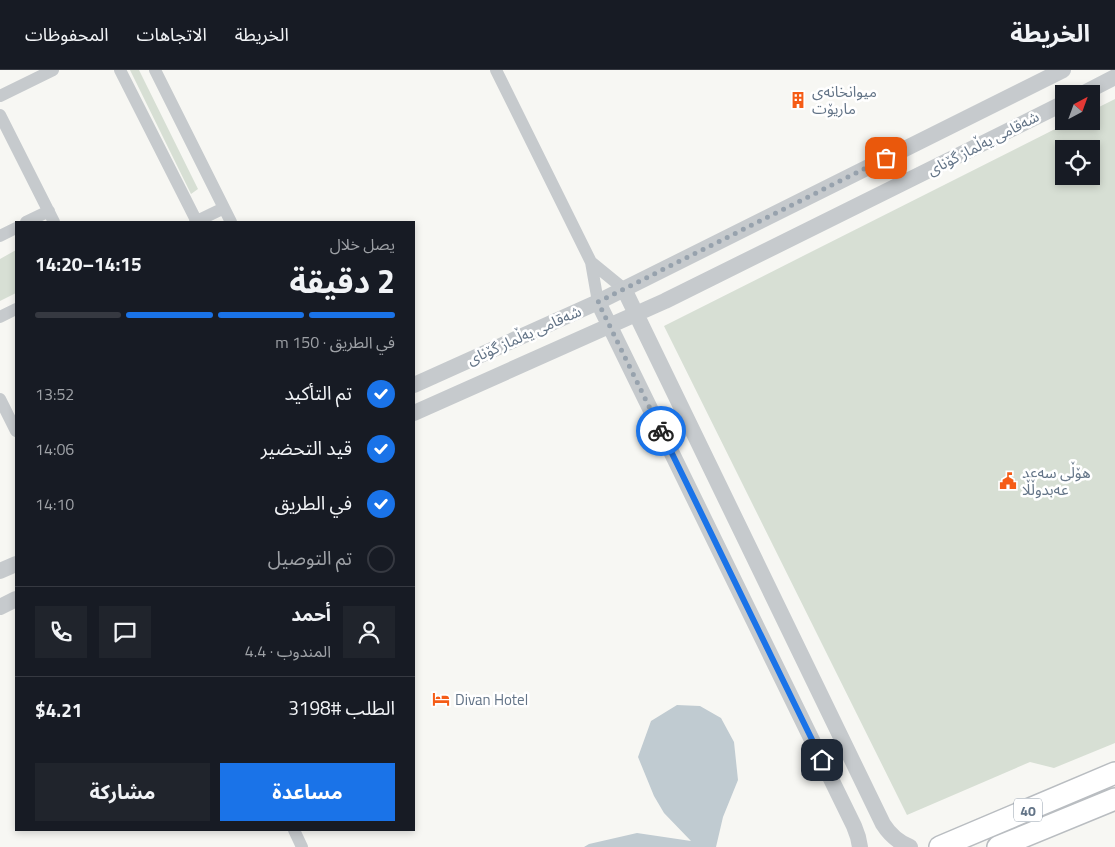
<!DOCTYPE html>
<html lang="ar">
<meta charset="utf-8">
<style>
:root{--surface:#171b24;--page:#20242c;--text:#f1f3f6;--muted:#9ea1a6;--line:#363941;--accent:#1a73e8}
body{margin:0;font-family:"Titillium Web","Noto Sans Arabic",sans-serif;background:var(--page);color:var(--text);direction:rtl;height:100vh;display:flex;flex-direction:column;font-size:19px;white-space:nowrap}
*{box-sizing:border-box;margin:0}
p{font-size:16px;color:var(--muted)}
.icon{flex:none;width:28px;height:28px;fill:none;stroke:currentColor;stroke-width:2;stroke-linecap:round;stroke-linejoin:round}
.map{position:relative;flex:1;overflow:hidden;direction:ltr}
.drawer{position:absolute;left:15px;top:151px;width:400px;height:610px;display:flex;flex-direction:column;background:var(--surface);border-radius:0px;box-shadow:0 2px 8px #0003;direction:rtl}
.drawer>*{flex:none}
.needle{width:32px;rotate:41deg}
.buttons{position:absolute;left:1055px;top:15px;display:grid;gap:10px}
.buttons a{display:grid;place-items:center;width:45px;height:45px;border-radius:0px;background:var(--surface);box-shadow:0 2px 8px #0003;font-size:25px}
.pin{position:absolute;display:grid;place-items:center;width:42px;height:42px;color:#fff;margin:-21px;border-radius:10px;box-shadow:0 2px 8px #0006}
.courier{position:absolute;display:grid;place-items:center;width:50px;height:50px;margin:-25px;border:4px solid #1a73e8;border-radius:50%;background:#fff;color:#222;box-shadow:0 1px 6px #0007}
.summary em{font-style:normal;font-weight:700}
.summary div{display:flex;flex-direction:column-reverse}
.summary{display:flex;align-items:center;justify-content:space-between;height:85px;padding:0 20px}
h1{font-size:32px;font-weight:700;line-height:38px}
.bar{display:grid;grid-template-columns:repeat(4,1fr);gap:8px 5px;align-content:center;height:60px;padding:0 20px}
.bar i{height:6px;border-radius:4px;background:var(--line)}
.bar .current{background:var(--accent)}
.bar p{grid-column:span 4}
.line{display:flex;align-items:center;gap:12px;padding:0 20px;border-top:1px solid var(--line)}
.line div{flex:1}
.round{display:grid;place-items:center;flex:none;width:52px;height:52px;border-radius:0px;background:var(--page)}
ol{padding:0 20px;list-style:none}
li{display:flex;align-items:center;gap:15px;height:55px}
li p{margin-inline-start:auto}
li .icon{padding:5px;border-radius:50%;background:var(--accent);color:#fff;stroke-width:4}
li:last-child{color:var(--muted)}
li i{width:28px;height:28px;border:2px solid var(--line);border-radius:50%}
.cta{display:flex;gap:10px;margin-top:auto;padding:10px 20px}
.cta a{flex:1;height:58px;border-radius:0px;background:var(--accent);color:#fff;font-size:20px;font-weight:700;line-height:58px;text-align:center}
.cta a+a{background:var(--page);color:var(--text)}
header{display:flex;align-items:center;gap:30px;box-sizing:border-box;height:70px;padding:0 25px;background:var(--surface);border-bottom:1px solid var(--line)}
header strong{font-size:24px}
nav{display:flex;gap:28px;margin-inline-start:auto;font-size:18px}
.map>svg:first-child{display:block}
.green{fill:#d7dfd4;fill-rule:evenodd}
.water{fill:#c0cbd1}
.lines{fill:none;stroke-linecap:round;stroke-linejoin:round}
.primary-casing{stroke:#b9bdc1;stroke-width:24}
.minor{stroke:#c6cacd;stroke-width:12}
.tertiary{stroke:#c6cacd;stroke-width:16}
.primary{stroke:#fff;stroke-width:21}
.done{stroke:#97a2ad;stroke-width:5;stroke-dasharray:0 9}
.route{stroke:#1a73e8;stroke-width:6}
.labels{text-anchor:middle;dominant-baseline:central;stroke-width:5;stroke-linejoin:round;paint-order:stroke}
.shield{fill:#fff;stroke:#929eab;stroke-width:1}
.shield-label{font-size:14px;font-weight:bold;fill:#637487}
.poi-label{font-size:15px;fill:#637487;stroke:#fff;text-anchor:start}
.street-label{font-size:15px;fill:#637487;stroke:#fff}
</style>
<header>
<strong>الخريطة</strong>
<nav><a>الخريطة</a><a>الاتجاهات</a><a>المحفوظات</a></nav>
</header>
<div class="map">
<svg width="1115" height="777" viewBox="0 0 1115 777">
<rect width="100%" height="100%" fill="#f7f7f3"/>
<path class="green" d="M 130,0 L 139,0 L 198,119 L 191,124 Z
M 1115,29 L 1115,673 L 1054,698 L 1030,692 L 907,745 L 664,256 L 1071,51 L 1091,51 L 1091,41 ZM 1064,79 L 1091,79 L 1091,106 L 1064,106 Z
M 16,180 L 16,223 L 0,231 L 0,189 Z"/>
<path class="water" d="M 677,635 L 700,636 L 721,648 L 734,672 L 738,710 L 723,747 L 716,777 L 584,777 L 589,774 L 637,763 L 691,771 L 664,743 L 654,726 L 638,687 L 651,651 Z"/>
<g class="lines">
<g class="primary-casing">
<path id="primary" d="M 940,777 L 1115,703
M 998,777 L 1115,729"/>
</g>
<path class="minor" d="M 120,0 L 197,152
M 155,0 L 231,152
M 496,0 L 591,192 L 598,232
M 0,26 L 53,0
M 0,45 L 54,152
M 26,152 L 49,141
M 195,152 L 224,138
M 0,166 L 16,158
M 591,192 L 624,219
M 0,247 L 16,239
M 0,329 L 16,361
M 294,760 L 302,777"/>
<path class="tertiary" d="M 1082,24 L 1115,7
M 624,219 L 883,754 C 890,765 898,772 910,777
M 598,232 L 854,756 L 858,767 L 860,777
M 414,315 L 598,232 L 1063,0
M 414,343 L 665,231 L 1064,33
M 0,501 L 16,494
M 0,537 L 16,529"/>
<use href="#primary" class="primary"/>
</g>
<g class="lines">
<path class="done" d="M 661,361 L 598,232 L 886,88"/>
<path class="route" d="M 661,361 L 822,690"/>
</g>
<defs>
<g id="building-bare" transform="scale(1.35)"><path d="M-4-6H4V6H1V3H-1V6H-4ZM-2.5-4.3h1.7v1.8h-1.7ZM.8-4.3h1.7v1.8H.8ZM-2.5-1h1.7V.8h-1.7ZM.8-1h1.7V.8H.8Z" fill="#f55c16" stroke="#fff" stroke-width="2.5" paint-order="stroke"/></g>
<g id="civic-bare" transform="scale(1.35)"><path d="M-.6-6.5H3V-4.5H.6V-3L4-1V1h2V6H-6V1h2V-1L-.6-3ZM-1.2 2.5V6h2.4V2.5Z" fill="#f55c16" stroke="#fff" stroke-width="2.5" paint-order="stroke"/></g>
<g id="hotel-bare" transform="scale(1.35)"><path d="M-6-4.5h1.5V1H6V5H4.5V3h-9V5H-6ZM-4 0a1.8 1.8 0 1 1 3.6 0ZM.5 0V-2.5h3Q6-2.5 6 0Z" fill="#f55c16" stroke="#fff" stroke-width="2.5" paint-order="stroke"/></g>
</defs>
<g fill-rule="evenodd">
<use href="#building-bare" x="798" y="30"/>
<use href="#civic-bare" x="1008" y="411"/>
<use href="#hotel-bare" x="441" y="629"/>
</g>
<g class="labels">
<rect class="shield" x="1014" y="728.5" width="28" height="23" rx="4"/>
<g class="shield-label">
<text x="1028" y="740">40</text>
</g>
<g class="poi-label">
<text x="812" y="21">میوانخانەی<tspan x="812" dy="17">ماریۆت</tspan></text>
<text x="1022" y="402">ھۆڵی سەعد<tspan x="1022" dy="17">عەبدوڵڵا</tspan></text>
<text x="455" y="629">Divan Hotel</text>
</g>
<g class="street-label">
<text transform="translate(983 73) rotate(-27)">شەقامی یەڵماز گۆنای</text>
<text transform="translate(524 265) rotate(-24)">شەقامی یەڵماز گۆنای</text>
</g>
</g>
</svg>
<div class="buttons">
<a><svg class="needle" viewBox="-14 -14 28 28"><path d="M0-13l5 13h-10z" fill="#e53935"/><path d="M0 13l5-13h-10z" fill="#9ea1a6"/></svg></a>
<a><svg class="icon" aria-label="locate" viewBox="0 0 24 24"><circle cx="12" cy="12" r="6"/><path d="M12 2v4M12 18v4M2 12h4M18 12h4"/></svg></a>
</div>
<div class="pin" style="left:886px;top:88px;background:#ea580c"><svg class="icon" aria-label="bag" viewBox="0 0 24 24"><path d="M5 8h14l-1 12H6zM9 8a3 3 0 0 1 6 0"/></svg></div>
<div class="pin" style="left:822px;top:690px;background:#1f2937"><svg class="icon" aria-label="home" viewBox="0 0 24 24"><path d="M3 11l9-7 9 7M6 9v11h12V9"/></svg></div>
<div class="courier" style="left:661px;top:361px"><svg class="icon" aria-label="bike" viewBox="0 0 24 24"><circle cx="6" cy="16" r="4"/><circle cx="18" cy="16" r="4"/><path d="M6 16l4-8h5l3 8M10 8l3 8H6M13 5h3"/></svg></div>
<section class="drawer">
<div class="summary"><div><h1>2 دقيقة</h1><p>يصل خلال</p></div><em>14:15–14:20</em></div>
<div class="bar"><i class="current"></i><i class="current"></i><i class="current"></i><i></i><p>في الطريق · 150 m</p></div>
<ol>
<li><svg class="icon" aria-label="check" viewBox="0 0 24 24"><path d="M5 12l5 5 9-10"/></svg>تم التأكيد<p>13:52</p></li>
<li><svg class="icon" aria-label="check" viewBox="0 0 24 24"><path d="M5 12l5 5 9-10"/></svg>قيد التحضير<p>14:06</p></li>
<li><svg class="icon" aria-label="check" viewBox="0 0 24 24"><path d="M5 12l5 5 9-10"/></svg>في الطريق<p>14:10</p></li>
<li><i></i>تم التوصيل</li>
</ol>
<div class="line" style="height:90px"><a class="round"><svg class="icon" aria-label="person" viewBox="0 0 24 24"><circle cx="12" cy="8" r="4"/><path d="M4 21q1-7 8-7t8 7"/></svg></a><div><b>أحمد</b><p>المندوب · 4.4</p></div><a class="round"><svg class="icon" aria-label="chat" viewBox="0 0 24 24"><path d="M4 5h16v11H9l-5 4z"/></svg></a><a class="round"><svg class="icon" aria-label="phone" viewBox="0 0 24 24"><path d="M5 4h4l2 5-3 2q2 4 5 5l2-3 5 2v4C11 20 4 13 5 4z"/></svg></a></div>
<div class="line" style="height:65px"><div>الطلب #3198</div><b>$4.21</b></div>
<div class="cta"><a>مساعدة</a><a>مشاركة</a></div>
</section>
</div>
